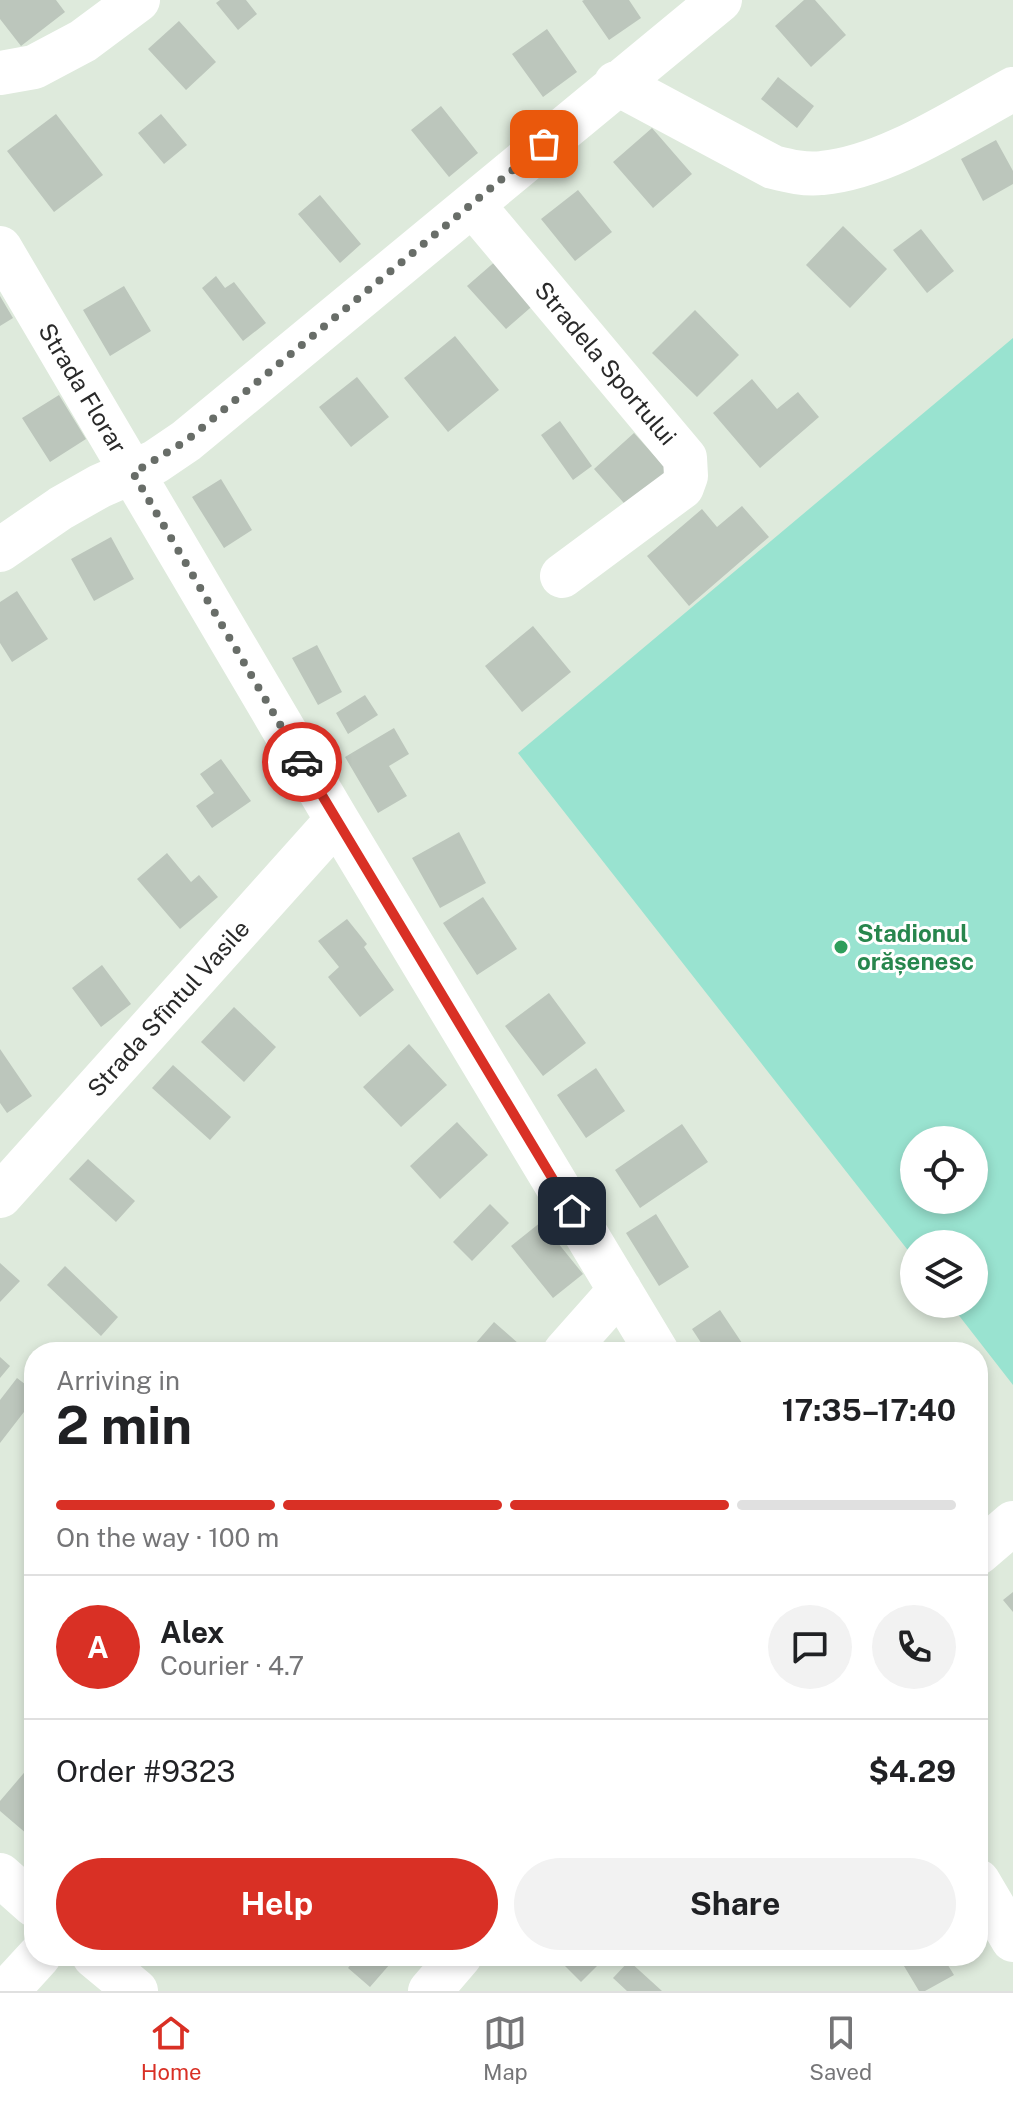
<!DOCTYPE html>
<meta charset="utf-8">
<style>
:root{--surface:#fff;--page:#f2f2f2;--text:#202124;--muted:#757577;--line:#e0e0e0;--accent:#d93025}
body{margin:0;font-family:"Public Sans",sans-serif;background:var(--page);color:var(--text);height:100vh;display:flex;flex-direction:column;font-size:30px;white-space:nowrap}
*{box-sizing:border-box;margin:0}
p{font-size:26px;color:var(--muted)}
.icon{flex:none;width:44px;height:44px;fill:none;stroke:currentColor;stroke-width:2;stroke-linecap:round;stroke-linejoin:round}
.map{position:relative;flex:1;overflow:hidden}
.details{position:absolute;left:24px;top:1342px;width:964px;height:624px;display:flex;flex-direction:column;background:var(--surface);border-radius:32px;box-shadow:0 4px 12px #0003}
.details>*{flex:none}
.tools{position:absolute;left:900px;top:1126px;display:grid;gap:16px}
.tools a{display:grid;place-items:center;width:88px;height:88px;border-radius:50%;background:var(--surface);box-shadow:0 4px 12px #0003;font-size:40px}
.pin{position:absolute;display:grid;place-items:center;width:68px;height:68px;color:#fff;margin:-34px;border-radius:16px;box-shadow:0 4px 12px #0006}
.courier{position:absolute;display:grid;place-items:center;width:80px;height:80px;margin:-40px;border:6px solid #d93025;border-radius:50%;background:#fff;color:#222;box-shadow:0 2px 10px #0007}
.overview em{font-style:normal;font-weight:700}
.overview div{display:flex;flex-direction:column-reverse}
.overview{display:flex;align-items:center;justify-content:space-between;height:136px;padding:0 32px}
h1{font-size:52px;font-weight:700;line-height:60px}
.bar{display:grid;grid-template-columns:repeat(4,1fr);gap:12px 8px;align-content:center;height:96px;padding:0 32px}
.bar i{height:10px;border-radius:6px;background:var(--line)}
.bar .selected{background:var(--accent)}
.bar p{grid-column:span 4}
.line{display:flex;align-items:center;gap:20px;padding:0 32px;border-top:2px solid var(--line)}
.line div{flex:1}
.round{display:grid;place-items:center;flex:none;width:84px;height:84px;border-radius:42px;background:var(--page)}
.primary-button{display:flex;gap:16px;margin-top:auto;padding:16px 32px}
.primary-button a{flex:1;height:92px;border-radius:48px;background:var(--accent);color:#fff;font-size:32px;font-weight:700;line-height:92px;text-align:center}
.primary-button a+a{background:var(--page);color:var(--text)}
.menu{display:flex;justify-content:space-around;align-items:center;height:112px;border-top:2px solid var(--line);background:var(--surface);font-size:22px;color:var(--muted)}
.menu a{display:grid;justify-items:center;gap:4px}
.menu .selected{color:var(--accent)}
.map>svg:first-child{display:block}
.pitch{fill:#99e3d0;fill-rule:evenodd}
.building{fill:#bcc6bc}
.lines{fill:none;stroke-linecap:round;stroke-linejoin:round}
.minor{stroke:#fff;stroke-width:44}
.done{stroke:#686d68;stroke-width:8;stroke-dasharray:0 14.4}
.route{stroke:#d93025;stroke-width:10}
.leisure-dot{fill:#2e9e5b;stroke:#fff;stroke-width:3}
.labels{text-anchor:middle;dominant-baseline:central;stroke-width:6;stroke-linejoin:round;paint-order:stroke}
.street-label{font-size:24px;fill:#292929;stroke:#fff}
.leisure-label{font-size:24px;font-weight:bold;fill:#27864d;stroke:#fff;text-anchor:start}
</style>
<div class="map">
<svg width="1013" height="1991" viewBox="0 0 1013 1991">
<rect width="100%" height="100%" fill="#deeadc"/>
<path class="pitch" d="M 1013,338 L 1013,1385 L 950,1304 L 974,1304 L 974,1244 L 914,1244 L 914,1258 L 518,753 ZM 974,1140 L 974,1200 L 914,1200 L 914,1140 Z"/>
<path class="building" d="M 0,0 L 56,0 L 65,12 L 21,46 L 0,19 Z
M 220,0 L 246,0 L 257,14 L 238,30 L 216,3 Z
M 584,0 L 629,0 L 641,18 L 609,40 L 582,1 Z
M 804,0 L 815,0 L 846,35 L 811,67 L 775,26 Z
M 179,21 L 216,62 L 186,90 L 148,49 Z
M 547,29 L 577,72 L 543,97 L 512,54 Z
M 778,77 L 814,106 L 797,128 L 761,99 Z
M 441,106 L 478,153 L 449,177 L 411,130 Z
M 56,114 L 103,175 L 54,212 L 7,151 Z
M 161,114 L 187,145 L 164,164 L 138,133 Z
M 652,128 L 692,174 L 653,208 L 613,162 Z
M 996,140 L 1013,171 L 1013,184 L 983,201 L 961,159 Z
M 578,190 L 612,232 L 575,261 L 541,219 Z
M 320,195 L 361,244 L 340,263 L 298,214 Z
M 843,226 L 887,269 L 850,308 L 806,265 Z
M 921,229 L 954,271 L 927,293 L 893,250 Z
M 498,259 L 537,302 L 506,329 L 467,286 Z
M 216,276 L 225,288 L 234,282 L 266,323 L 243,341 L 202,288 Z
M 124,286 L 151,331 L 110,356 L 83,310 Z
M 0,296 L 13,318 L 0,326 Z
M 695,310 L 739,355 L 697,397 L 652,353 Z
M 455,336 L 499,390 L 448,432 L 404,378 Z
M 357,377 L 389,417 L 351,447 L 319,407 Z
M 752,379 L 777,409 L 798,392 L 819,417 L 760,468 L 713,413 Z
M 59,395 L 86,439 L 50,462 L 22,418 Z
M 560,421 L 592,466 L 573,480 L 541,435 Z
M 634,433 L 670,473 L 630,510 L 594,469 Z
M 221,479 L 252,530 L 224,548 L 192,497 Z
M 742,506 L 769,537 L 689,606 L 647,556 L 702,509 L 717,527 Z
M 111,537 L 134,579 L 94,601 L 71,559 Z
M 17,591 L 48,639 L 12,662 L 0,643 L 0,602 Z
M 533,626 L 571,672 L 522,712 L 485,666 Z
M 317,645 L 342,692 L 318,705 L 292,658 Z
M 365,695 L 378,715 L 348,734 L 336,713 Z
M 394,728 L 409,754 L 389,766 L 407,796 L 378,813 L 345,757 Z
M 221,759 L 251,801 L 212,828 L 196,806 L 214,793 L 200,774 Z
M 459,832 L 486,883 L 440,908 L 412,858 Z
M 167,853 L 191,882 L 199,875 L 218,897 L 180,929 L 137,879 Z
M 483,897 L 517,949 L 477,975 L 443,923 Z
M 347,919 L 367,944 L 364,947 L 394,990 L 360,1017 L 328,977 L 339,967 L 318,941 Z
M 102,965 L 131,1004 L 101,1027 L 72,988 Z
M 549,993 L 586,1043 L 543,1076 L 505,1026 Z
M 234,1007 L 276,1047 L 244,1082 L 201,1042 Z
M 409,1044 L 447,1085 L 401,1127 L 363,1087 Z
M 0,1049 L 32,1096 L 7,1113 L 0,1103 Z
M 173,1065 L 231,1117 L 210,1140 L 152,1088 Z
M 596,1068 L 625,1111 L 586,1138 L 557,1095 Z
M 457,1122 L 488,1155 L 440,1199 L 410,1166 Z
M 682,1124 L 708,1162 L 640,1208 L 615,1170 Z
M 88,1159 L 135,1201 L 116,1222 L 69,1179 Z
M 490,1204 L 509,1223 L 472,1261 L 453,1242 Z
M 656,1214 L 689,1267 L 659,1286 L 626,1233 Z
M 541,1222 L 583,1274 L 553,1298 L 511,1246 Z
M 0,1263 L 20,1281 L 0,1302 Z
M 65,1266 L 118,1317 L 101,1336 L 47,1285 Z
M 720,1310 L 748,1352 L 707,1352 L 692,1329 Z
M 494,1322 L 519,1344 L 512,1352 L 468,1352 Z
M 0,1357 L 10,1366 L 0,1378 Z
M 17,1378 L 34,1391 L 34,1399 L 0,1443 L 0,1400 Z
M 1013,1592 L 1013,1612 L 1003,1600 Z
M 29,1767 L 34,1771 L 34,1840 L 0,1811 L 0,1801 Z
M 152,1956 L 170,1956 L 162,1965 Z
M 358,1956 L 397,1956 L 370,1987 L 348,1968 Z
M 555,1956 L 607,1956 L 581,1982 Z
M 898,1956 L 956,1956 L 946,1962 L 954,1975 L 925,1991 L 919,1991 Z
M 629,1961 L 662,1991 L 627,1991 L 613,1978 Z"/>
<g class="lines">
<path class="minor" d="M 0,73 L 34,67 L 83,41 L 138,0
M 616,83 L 773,167 C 789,171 805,175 822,173 C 886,167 956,120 1013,89
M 473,205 L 685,458 L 686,476 L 682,487 L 562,576
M 0,248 L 337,820 L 657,1352
M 0,550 L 61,508 L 100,486 L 155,462 L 186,441 L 720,0
M 0,1196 L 337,820
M 565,1352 L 620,1290
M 978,1553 L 1013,1523
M 0,1875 L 34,1905
M 978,1881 L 1013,1940
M 94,1956 L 136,1991
M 7,1991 L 39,1956
M 430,1991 L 460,1956"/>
</g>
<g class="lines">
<path class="done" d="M 302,762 L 133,473 L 186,441 L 544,144"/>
<path class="route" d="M 302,762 L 572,1211"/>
</g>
<circle class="leisure-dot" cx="841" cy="947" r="8"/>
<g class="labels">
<g class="street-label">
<text transform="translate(606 363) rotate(50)">Stradela Sportului</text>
<text transform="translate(83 388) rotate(59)">Strada Florar</text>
<text transform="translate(168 1008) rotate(-48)">Strada Sfîntul Vasile</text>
</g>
<g class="leisure-label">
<text x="857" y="933">Stadionul<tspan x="857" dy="28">orășenesc</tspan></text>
</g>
</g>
</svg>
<div class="tools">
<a><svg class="icon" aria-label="locate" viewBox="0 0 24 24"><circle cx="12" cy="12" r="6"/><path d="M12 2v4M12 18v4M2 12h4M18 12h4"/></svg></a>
<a><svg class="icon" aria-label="layers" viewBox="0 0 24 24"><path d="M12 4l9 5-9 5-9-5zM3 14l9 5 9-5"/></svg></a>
</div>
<div class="pin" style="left:544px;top:144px;background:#ea580c"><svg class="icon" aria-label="bag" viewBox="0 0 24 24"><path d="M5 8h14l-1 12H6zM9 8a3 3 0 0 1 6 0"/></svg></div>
<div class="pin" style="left:572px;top:1211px;background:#1f2937"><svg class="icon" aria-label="home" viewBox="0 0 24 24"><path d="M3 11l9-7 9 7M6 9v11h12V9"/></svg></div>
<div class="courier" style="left:302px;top:762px"><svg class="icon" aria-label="car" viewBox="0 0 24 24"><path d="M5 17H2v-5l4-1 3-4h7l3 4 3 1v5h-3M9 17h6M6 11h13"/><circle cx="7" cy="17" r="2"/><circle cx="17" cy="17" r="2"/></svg></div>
<section class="details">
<div class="overview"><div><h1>2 min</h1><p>Arriving in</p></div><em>17:35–17:40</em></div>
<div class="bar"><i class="selected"></i><i class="selected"></i><i class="selected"></i><i></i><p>On the way · 100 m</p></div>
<div class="line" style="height:144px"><b class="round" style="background:var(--accent);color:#fff">A</b><div><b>Alex</b><p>Courier · 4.7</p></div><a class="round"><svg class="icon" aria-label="chat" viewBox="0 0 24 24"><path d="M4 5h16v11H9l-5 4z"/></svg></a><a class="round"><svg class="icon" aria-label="phone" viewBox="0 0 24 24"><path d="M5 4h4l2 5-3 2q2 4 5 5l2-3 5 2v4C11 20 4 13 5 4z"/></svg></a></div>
<div class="line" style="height:104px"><div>Order #9323</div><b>$4.29</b></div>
<div class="primary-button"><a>Help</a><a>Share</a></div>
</section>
</div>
<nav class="menu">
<a class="selected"><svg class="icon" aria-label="home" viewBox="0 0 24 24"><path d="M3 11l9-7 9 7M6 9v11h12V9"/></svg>Home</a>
<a><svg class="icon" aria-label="map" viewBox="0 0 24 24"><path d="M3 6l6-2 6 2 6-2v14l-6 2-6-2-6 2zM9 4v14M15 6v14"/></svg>Map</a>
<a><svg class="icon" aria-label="saved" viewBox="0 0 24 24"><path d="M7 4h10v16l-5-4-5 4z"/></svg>Saved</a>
</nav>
